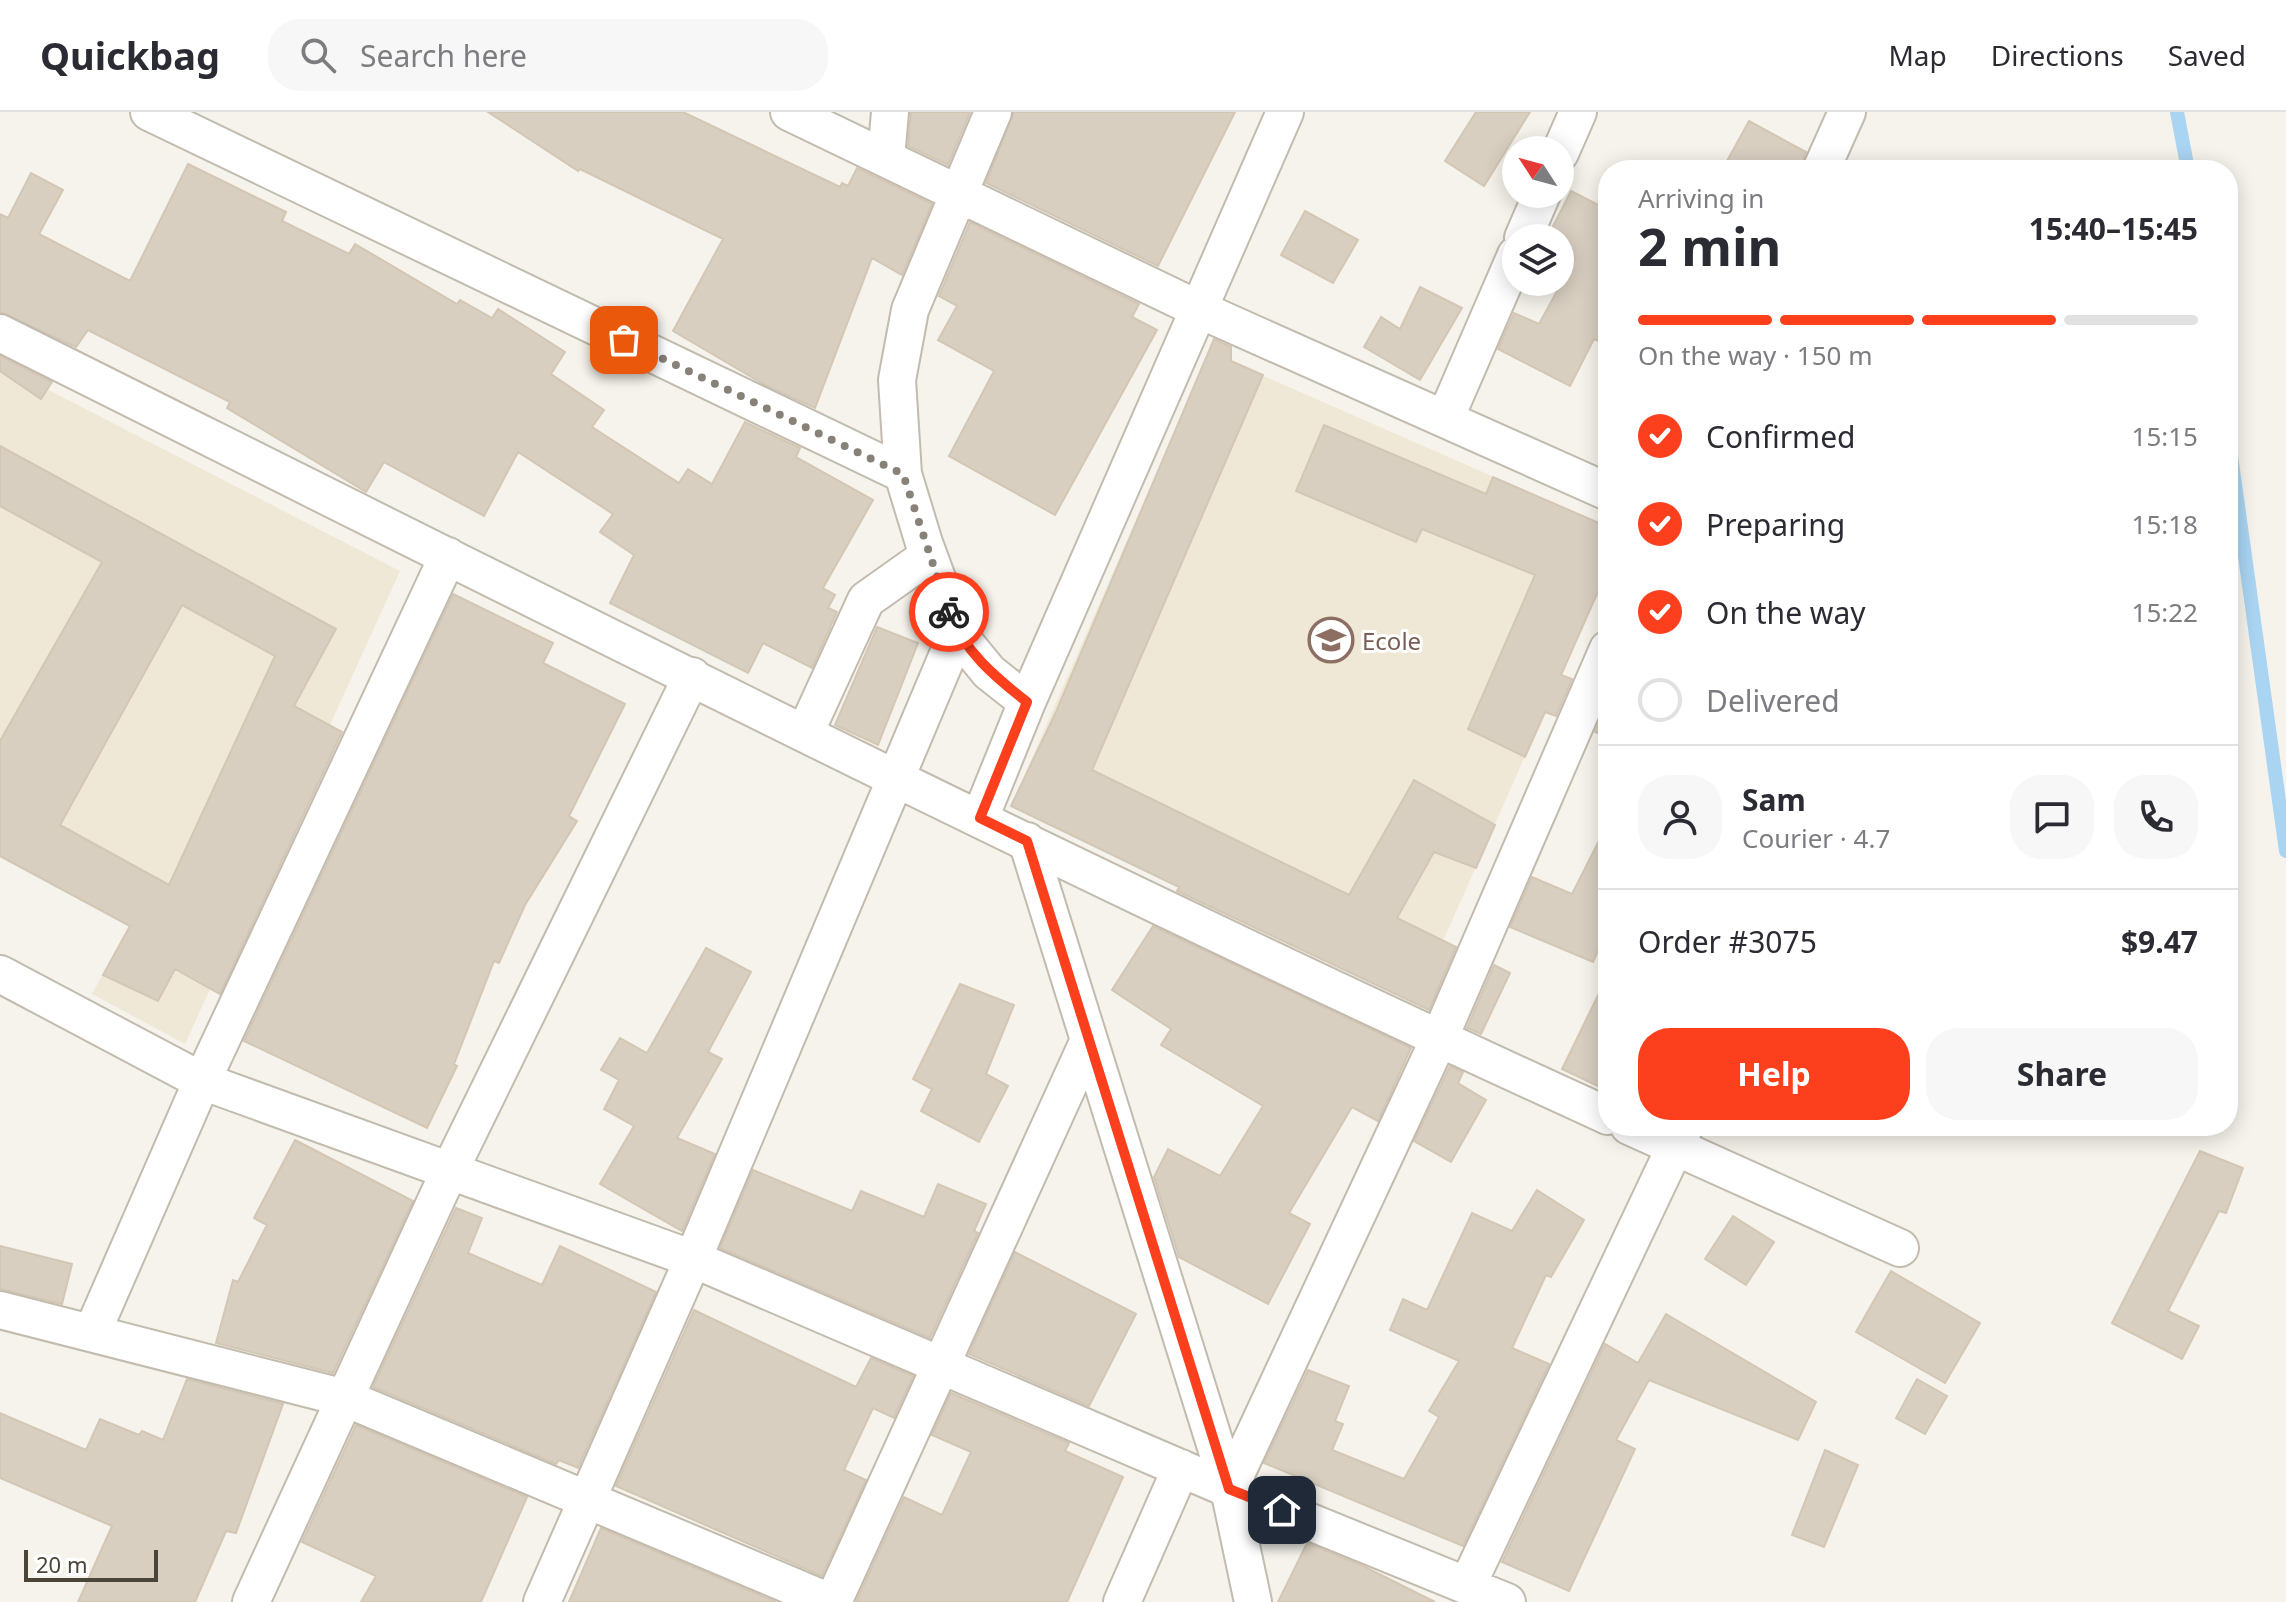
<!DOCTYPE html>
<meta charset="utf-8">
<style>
:root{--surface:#fff;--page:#f7f7f7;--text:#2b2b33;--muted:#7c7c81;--line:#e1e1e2;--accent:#fc3f1d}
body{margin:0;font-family:"Noto Sans",sans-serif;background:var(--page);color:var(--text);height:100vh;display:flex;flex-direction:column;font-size:30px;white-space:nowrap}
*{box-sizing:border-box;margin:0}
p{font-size:26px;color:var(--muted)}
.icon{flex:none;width:44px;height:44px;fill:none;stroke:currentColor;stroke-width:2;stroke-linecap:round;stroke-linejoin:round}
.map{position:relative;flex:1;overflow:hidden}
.side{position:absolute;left:1598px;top:48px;width:640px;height:976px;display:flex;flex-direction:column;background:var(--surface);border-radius:32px;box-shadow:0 4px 20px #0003}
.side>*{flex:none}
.needle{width:52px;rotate:306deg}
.fabs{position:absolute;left:1502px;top:24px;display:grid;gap:16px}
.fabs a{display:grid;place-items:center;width:72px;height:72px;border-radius:50%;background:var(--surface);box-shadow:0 4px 20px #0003;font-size:40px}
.scale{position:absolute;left:24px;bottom:20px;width:134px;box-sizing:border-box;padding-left:8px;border:4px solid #4b4439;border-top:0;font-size:22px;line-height:28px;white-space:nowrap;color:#4b4439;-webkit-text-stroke:6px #fff;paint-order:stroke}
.pin{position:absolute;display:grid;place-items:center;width:68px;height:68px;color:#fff;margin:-34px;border-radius:16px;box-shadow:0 4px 12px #0006}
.courier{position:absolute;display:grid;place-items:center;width:80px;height:80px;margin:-40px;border:6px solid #fc3f1d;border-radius:50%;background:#fff;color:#222;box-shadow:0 2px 10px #0007}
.head em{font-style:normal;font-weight:700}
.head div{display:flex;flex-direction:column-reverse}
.head{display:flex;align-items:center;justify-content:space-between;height:136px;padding:0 40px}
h1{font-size:52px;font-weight:700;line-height:60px}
.bar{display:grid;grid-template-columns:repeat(4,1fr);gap:12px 8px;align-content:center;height:96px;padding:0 40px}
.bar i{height:10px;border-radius:6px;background:var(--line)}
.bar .selected{background:var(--accent)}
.bar p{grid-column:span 4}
.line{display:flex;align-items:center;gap:20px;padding:0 40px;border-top:2px solid var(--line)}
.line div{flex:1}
.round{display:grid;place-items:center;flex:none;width:84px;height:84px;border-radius:32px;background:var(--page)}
ol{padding:0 40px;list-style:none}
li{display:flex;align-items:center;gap:24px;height:88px}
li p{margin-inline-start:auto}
li .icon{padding:8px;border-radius:50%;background:var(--accent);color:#fff;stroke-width:4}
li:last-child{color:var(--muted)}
li i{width:44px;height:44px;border:4px solid var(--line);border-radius:50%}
.cta{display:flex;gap:16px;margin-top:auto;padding:16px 40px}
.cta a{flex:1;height:92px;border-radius:32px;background:var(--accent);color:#fff;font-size:32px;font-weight:700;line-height:92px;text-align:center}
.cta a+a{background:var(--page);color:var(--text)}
header{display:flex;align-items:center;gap:48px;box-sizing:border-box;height:112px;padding:0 40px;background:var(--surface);border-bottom:2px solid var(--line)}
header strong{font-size:38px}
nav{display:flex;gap:44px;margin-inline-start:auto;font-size:28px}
.search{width:560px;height:72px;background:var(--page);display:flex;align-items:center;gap:20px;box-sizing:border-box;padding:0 28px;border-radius:32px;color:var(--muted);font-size:30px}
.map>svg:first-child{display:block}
.education{fill:#efe8d6}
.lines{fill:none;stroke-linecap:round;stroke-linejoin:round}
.stream{stroke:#a9d4f2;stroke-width:14}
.building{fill:#d8cfc1;stroke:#d3c7b4;stroke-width:2;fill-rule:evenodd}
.street-casing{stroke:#c2bbae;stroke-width:40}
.street{stroke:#fff;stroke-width:36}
.done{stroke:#878178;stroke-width:8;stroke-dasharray:0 14.4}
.route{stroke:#fc3f1d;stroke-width:10}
.labels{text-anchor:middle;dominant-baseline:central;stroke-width:6;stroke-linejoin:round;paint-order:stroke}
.education-label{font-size:24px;fill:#785e54;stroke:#fff;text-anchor:start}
</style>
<header>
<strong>Quickbag</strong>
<div class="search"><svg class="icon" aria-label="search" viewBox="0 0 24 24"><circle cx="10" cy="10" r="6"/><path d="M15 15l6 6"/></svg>Search here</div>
<nav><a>Map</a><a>Directions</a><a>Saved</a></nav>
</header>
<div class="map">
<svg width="2286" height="1490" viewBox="0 0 2286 1490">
<rect width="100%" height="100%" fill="#f6f3ec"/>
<path class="education" d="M 1209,240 L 1608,415 L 1608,457 L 1416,890 L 1011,694 Z
M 0,253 L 400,459 L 185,932 L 92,882 L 129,814 L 0,744 Z"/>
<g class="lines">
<path class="stream" d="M 2177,0 L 2188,58
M 2228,322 L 2286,739"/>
</g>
<path class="building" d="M 488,0 L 683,0 L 840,75 L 842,71 L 848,74 L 857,56 L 932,92 L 902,163 L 872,146 L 815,296 L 765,273 L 673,219 L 723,127 L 580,57 L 578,59 Z
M 911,0 L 970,0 L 948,53 L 908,34 Z
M 1014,0 L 1235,0 L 1158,154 L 986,71 Z
M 1476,0 L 1530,0 L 1484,74 L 1445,49 Z
M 1749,9 L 1806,40 L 1800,58 L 1722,58 Z
M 188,52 L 286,100 L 282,109 L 349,142 L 355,132 L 457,192 L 460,188 L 492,206 L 498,197 L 565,240 L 551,262 L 604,298 L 592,315 L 679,371 L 688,357 L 712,372 L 745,310 L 800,336 L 796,345 L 873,388 L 823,476 L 835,483 L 828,496 L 837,500 L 812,556 L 763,531 L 748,561 L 610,491 L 634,443 L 600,420 L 613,402 L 518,340 L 484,404 L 384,350 L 366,380 L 227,296 L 230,290 L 88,218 L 76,235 L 0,200 L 0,102 L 8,106 L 31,61 L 63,78 L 39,122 L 130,169 Z
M 1571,79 L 1604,96 L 1608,87 L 1608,233 L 1594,227 L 1570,274 L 1498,237 L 1514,201 L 1539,212 L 1575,146 L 1560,139 L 1560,126 L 1547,126 Z
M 1305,99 L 1358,128 L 1333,171 L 1281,143 Z
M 970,110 L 1139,192 L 1132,205 L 1157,218 L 1055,403 L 949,344 L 994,259 L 938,228 L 957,194 L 939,184 Z
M 1420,175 L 1462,196 L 1420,268 L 1364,235 L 1381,205 L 1400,217 Z
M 1214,227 L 1231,235 L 1231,249 L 1263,263 L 1092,658 L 1349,783 L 1414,668 L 1495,713 L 1476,756 L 1434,740 L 1397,806 L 1456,835 L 1429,898 L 1177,779 L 1179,775 L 1011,694 L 1056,600 Z
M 0,244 L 52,270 L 41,287 L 0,259 Z
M 1324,313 L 1486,382 L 1493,365 L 1608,415 L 1608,457 L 1561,563 L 1572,567 L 1556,604 L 1545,600 L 1525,645 L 1468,617 L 1535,463 L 1422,417 L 1416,430 L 1296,379 Z
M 0,334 L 336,517 L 294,594 L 342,620 L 220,882 L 175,857 L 158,889 L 103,863 L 130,814 L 0,744 L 0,629 L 102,450 L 0,394 ZM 182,493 L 275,544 L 169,773 L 60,713 Z
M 453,482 L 553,531 L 543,551 L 625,592 L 569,704 L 577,709 L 525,793 L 499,851 L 494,849 L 454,952 L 457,954 L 427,1016 L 244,929 Z
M 877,515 L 918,531 L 878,633 L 835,613 Z
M 1608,590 L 1608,625 L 1595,620 Z
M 1608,711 L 1608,816 L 1593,850 L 1510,815 L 1532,765 L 1572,782 Z
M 1153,814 L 1411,936 L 1378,1009 L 1352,995 L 1289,1101 L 1310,1112 L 1268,1192 L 1179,1145 L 1154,1065 L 1168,1037 L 1220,1064 L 1263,994 L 1161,933 L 1171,917 L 1112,878 Z
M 706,836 L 751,860 L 708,940 L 722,947 L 677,1026 L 715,1042 L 682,1119 L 600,1072 L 634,1014 L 604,997 L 619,968 L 601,958 L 620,926 L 647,941 Z
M 1494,853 L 1510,861 L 1481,922 L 1467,916 Z
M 1608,863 L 1608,979 L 1562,957 Z
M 960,872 L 1014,893 L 986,962 L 1008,974 L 979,1030 L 921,999 L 932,977 L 913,967 Z
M 1450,954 L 1463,960 L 1458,971 L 1486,988 L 1451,1050 L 1414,1029 Z
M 295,1028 L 413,1089 L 333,1261 L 216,1231 L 233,1168 L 238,1170 L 267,1113 L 254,1106 Z
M 2200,1039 L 2243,1056 L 2226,1101 L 2219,1099 L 2168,1199 L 2199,1214 L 2182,1247 L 2112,1211 Z
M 753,1058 L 852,1099 L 861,1079 L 924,1105 L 938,1072 L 986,1092 L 974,1119 L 978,1121 L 930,1226 L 720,1136 Z
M 1537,1078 L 1584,1108 L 1551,1165 L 1546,1163 L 1512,1236 L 1549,1252 L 1463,1434 L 1264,1351 L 1308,1258 L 1349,1274 L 1335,1309 L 1343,1312 L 1332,1338 L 1404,1367 L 1439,1305 L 1429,1299 L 1459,1249 L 1390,1218 L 1403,1187 L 1427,1198 L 1472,1101 L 1512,1119 Z
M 456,1096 L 482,1106 L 468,1141 L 542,1173 L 560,1134 L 656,1180 L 578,1356 L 559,1348 L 556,1352 L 373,1275 Z
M 1733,1104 L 1774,1130 L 1746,1173 L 1705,1147 Z
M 0,1134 L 72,1152 L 62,1192 L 0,1177 Z
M 1015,1140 L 1136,1202 L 1089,1294 L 969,1242 Z
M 1891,1159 L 1980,1211 L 1945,1271 L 1856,1220 Z
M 694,1198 L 856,1275 L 871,1246 L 913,1264 L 894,1306 L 873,1296 L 844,1358 L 866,1368 L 822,1464 L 616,1374 Z
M 1666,1202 L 1816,1290 L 1798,1328 L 1649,1268 L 1616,1328 L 1635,1337 L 1569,1479 L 1502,1450 L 1605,1232 L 1638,1251 Z
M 187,1267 L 283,1292 L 236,1421 L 226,1419 L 195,1490 L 78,1490 L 112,1414 L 0,1366 L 0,1301 L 86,1338 L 100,1307 L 139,1323 L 142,1319 L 163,1328 Z
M 1917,1267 L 1947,1284 L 1925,1322 L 1896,1306 Z
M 951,1281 L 1069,1331 L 1065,1339 L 1123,1365 L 1067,1490 L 856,1490 L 904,1385 L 942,1403 L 971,1340 L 932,1323 Z
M 356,1313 L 527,1385 L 481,1490 L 361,1490 L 376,1464 L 302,1430 Z
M 1825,1338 L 1858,1353 L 1824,1435 L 1792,1423 Z
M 601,1416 L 776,1490 L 569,1490 Z
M 1307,1431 L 1363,1454 L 1435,1490 L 1278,1490 Z"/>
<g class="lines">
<g class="street-casing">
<path id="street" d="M 149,0 L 903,362
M 789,0 L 1198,197 L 1608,380
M 993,0 L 910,198 L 897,268 L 903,362 L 924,431 L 957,521 L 989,560 L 1027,590
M 1560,41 L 1578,0
M 886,46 L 890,0
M 1821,58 L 1847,0
M 1523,126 L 1542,82
M 0,221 C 533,487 1065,757 1608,1004
M 1445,307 L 1516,143
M 805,621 L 866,488 L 928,444
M 980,706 L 1027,590 L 1285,0
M 1027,729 L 1229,1377 L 1253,1490
M 0,862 L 202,969 L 693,1147 L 1229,1377 L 1507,1490
M 1629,1014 L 1900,1136
M 0,1198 L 345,1286 L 830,1490
M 92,1221 L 202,969 L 448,444
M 1229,1377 L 1439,927 L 1608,537
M 1467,1474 L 1685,1014
M 251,1490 L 449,1060 L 692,564
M 542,1490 L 693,1147 L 957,521
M 833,1490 L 1089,928
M 1122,1490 L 1181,1356"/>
</g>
<use href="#street" class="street"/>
</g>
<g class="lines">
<path class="done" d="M 624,228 L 903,362 L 949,500"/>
<path class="route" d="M 949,500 C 964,539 995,565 1027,590 L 980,706 L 1027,729 L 1229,1377 L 1282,1398"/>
</g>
<defs>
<g id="school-ring" transform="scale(2.3)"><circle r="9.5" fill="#fff" stroke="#8d6e63" stroke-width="1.5"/><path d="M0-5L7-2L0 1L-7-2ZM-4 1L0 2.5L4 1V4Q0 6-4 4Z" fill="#8d6e63"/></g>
</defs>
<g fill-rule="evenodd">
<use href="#school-ring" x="1331" y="528"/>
</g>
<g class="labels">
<g class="education-label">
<text x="1362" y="528">Ecole</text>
</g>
</g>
</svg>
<div class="fabs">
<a><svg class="needle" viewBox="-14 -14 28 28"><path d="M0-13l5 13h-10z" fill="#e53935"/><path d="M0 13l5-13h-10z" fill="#7c7c81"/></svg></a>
<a><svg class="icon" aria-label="layers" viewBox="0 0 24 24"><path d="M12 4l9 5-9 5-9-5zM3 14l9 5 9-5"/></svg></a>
</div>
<div class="scale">20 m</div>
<div class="pin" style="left:624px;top:228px;background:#ea580c"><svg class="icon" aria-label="bag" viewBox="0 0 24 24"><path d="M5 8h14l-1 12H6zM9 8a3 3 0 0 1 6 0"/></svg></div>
<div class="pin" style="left:1282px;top:1398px;background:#1f2937"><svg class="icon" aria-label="home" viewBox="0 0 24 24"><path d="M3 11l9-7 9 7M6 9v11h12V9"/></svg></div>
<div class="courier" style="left:949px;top:500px"><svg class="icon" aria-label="bike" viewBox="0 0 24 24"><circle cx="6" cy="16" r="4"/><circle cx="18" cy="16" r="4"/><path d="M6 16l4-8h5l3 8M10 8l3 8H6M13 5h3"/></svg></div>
<section class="side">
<div class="head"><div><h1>2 min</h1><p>Arriving in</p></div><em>15:40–15:45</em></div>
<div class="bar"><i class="selected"></i><i class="selected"></i><i class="selected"></i><i></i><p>On the way · 150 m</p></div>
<ol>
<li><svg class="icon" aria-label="check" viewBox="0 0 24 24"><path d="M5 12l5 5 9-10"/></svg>Confirmed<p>15:15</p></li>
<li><svg class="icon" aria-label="check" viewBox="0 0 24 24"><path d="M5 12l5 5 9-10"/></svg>Preparing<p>15:18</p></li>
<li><svg class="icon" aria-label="check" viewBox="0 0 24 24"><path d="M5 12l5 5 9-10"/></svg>On the way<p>15:22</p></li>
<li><i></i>Delivered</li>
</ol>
<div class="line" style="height:144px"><a class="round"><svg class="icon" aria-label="person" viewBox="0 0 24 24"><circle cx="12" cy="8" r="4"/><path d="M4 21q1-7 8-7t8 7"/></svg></a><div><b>Sam</b><p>Courier · 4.7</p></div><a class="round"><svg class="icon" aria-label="chat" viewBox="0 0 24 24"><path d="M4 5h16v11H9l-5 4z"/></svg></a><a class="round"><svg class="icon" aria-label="phone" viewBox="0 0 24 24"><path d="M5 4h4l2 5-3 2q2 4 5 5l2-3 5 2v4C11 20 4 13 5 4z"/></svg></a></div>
<div class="line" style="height:104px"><div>Order #3075</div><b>$9.47</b></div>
<div class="cta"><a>Help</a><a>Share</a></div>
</section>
</div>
